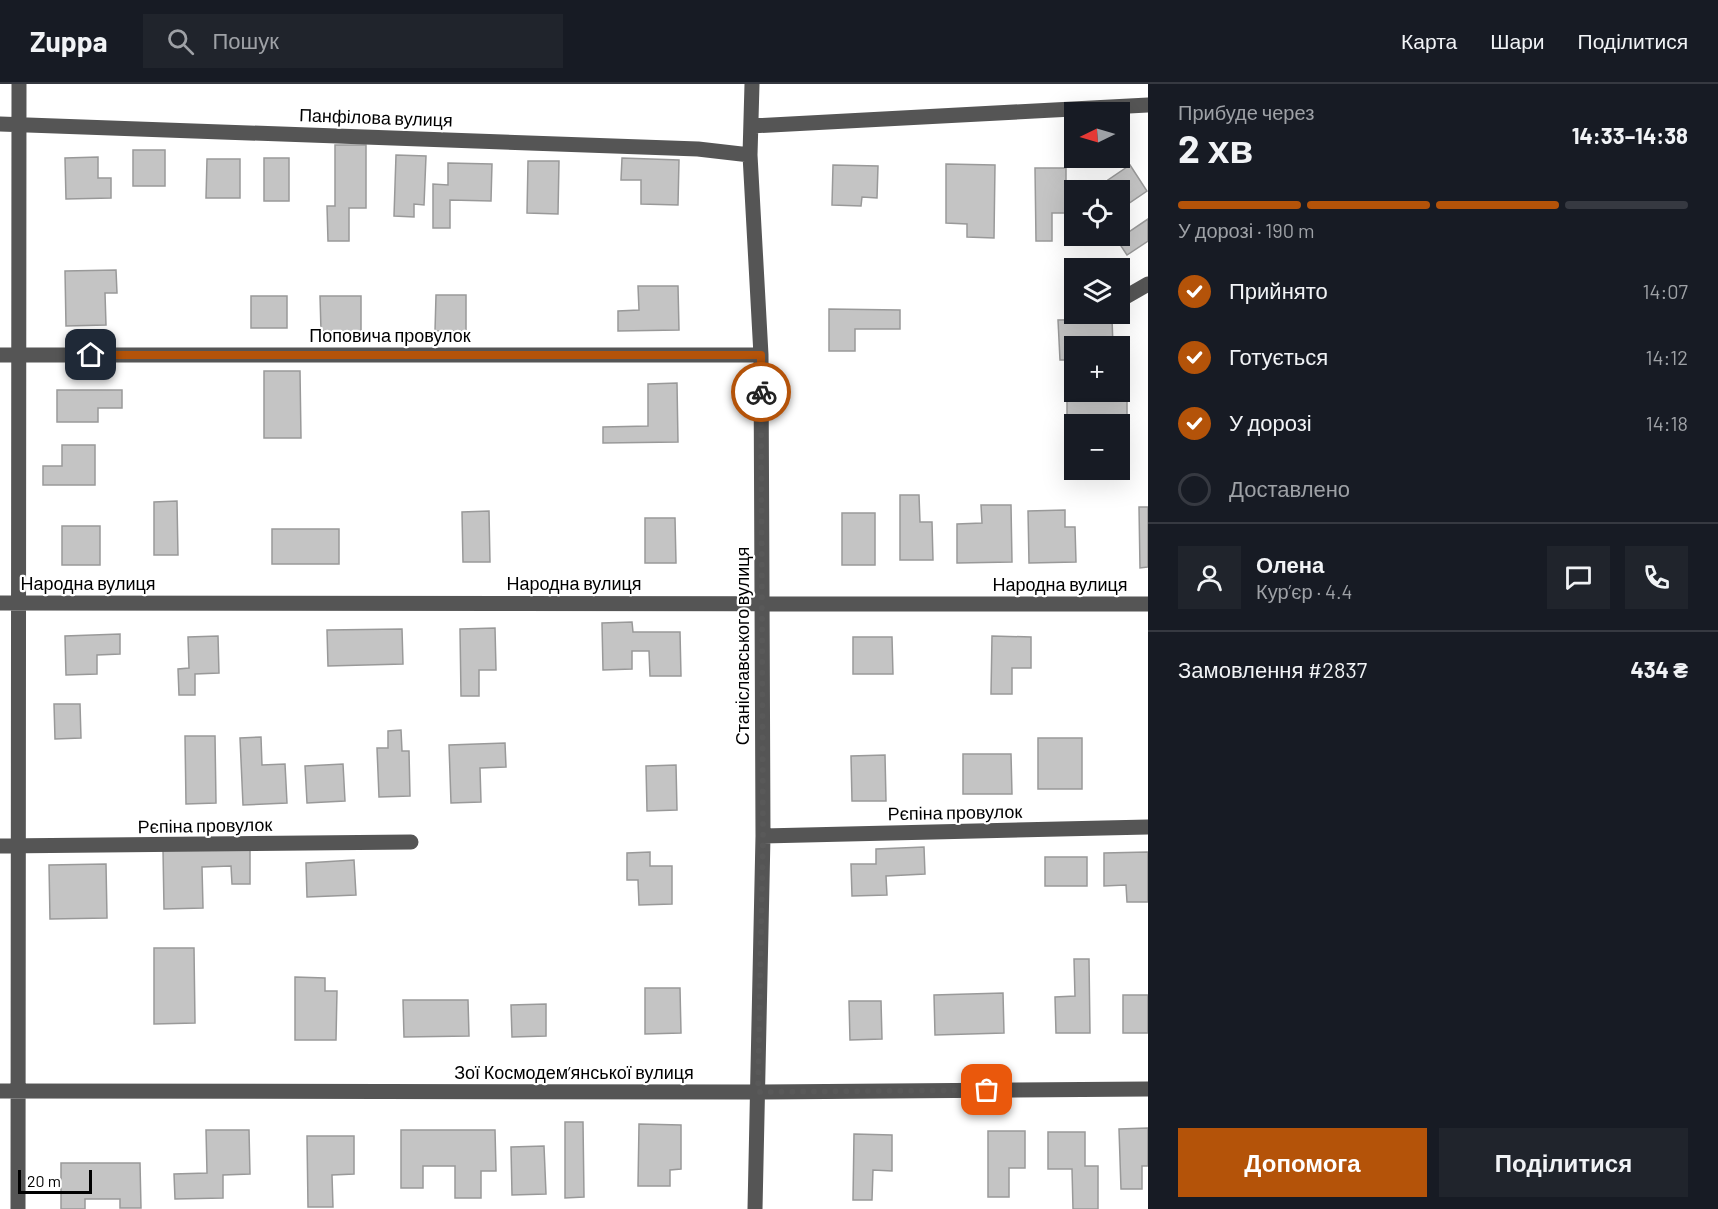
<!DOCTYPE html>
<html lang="uk">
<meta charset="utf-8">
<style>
:root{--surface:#171b24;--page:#20242c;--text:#f1f3f6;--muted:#9ea1a6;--line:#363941;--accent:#b45309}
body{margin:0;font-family:Barlow,sans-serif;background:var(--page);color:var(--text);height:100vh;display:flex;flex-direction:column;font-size:22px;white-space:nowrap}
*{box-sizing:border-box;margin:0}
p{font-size:20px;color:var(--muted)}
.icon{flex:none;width:33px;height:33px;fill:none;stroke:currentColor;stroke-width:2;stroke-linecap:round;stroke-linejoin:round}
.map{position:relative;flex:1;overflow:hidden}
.sheet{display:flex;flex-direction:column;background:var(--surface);width:570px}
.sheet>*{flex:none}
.needle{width:39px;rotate:265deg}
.controls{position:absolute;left:1064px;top:18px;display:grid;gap:12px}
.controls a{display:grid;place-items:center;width:66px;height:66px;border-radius:0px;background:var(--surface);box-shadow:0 6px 24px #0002;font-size:30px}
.scale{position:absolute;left:18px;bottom:15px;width:74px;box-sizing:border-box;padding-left:6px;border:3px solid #000;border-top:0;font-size:16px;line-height:21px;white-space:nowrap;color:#000;-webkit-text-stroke:4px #fff;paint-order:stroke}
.pin{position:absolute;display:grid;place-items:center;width:51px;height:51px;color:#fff;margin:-26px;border-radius:12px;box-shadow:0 3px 9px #0006}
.courier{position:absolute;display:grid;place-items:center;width:60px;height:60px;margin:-30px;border:4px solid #b45309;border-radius:50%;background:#fff;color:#222;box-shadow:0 2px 8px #0007}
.overview em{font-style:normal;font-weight:700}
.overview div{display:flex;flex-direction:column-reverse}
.overview{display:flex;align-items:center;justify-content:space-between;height:102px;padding:0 30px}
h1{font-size:39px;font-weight:700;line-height:45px}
.bar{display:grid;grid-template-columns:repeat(4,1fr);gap:9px 6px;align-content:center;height:72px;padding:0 30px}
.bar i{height:8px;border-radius:4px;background:var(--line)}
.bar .on{background:var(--accent)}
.bar p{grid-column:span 4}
.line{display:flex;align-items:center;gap:15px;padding:0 30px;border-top:2px solid var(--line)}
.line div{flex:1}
.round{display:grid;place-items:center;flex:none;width:63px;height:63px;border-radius:0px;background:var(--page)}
ol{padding:0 30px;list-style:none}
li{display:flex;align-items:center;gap:18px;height:66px}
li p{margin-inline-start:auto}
li .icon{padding:6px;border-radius:50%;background:var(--accent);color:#fff;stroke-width:4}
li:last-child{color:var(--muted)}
li i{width:33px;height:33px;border:3px solid var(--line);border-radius:50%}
.cta{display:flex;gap:12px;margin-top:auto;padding:12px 30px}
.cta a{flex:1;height:69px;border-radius:0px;background:var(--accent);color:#fff;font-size:24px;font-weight:700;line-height:69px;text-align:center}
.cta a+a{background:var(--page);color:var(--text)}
header{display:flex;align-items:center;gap:36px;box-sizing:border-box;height:84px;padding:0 30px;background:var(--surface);border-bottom:2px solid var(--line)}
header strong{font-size:28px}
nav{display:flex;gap:33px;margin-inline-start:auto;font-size:21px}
.search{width:420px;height:54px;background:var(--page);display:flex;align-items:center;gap:15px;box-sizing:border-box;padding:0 21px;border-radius:0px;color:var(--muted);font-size:22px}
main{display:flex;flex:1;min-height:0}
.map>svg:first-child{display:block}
.building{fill:#c4c4c4;stroke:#999;stroke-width:1.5}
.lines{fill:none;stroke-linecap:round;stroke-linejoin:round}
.minor{stroke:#555;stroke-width:15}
.done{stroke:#595959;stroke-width:6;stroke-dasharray:0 10.8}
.route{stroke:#b45309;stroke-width:8}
.labels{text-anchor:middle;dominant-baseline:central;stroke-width:4.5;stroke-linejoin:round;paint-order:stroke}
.street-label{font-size:18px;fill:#000;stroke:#fff}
</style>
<header>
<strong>Zuppa</strong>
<div class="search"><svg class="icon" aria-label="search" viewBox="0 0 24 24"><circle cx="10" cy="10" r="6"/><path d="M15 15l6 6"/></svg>Пошук</div>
<nav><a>Карта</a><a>Шари</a><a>Поділитися</a></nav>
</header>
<main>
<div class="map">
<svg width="1148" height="1125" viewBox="0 0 1148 1125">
<rect width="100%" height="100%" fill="#fff"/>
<path class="building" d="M 335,61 L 366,61 L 366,124 L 349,124 L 349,157 L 328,157 L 327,122 L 335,122 Z
M 133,66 L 165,66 L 165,102 L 133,102 Z
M 396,71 L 426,72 L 424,121 L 414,120 L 414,133 L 394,132 Z
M 98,73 L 98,94 L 111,94 L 111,114 L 66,115 L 65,74 Z
M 264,74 L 289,74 L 289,117 L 264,117 Z
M 622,74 L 679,76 L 678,121 L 641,120 L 641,96 L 621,96 Z
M 207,75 L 240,75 L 240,114 L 206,114 Z
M 528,77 L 559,77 L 558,130 L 527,129 Z
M 448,79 L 492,80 L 491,117 L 450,116 L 450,144 L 433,144 L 433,100 L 448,101 Z
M 946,80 L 995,81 L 994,154 L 967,153 L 967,140 L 946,139 Z
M 833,81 L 878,82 L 877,114 L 862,113 L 861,122 L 832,121 Z
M 1130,81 L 1147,107 L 1119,126 L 1119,106 L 1115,106 L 1108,96 Z
M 1035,84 L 1066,84 L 1066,129 L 1052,129 L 1052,157 L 1036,157 Z
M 1148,135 L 1148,157 L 1127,171 L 1117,156 Z
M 116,186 L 117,209 L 105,209 L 106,241 L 66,242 L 65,187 Z
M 638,202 L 678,202 L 679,246 L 618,247 L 618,227 L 639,226 Z
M 436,211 L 466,211 L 466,247 L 435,247 Z
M 251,212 L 287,212 L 287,244 L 251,244 Z
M 320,212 L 361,212 L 361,247 L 321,247 Z
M 829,225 L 900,226 L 900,245 L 855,245 L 855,267 L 829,267 Z
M 1112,235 L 1113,262 L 1074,262 L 1074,276 L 1060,276 L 1058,236 Z
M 264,287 L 300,287 L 301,354 L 264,354 Z
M 1119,287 L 1127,287 L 1127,335 L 1067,335 L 1067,306 L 1119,308 Z
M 677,299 L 678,358 L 603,359 L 603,343 L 648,342 L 648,300 Z
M 57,306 L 122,306 L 122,324 L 98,324 L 98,338 L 57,338 Z
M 62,361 L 95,361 L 95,401 L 43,401 L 43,382 L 62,382 Z
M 900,411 L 919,411 L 920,438 L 932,438 L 933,476 L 900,476 Z
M 177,417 L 178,471 L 154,471 L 154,418 Z
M 981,421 L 1011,421 L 1012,478 L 957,479 L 957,440 L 982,439 Z
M 1139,423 L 1148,423 L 1148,483 L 1140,484 Z
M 1065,426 L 1065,443 L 1075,443 L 1076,478 L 1029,479 L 1028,427 Z
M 489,427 L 490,478 L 463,478 L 462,428 Z
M 842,429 L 875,429 L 875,481 L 842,481 Z
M 645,434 L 675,434 L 676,479 L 645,479 Z
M 62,442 L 100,442 L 100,481 L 62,481 Z
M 272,445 L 339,445 L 339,480 L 272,480 Z
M 632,538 L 633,548 L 680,548 L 681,592 L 650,592 L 649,567 L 632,567 L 632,585 L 603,586 L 602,539 Z
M 495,544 L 496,586 L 479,586 L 479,612 L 461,612 L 460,545 Z
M 402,545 L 403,580 L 328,582 L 327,546 Z
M 120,550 L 120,570 L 97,571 L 97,590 L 66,591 L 65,552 Z
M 218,552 L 219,589 L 195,590 L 195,611 L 179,611 L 178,585 L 189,584 L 188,553 Z
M 992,552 L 1031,553 L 1031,584 L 1012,584 L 1012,610 L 991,610 Z
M 853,553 L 892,553 L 893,590 L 853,590 Z
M 54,620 L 80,620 L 81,654 L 55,655 Z
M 401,646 L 402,667 L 409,667 L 410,712 L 379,713 L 377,664 L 388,664 L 388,647 Z
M 185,652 L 215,652 L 216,719 L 186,720 Z
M 261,653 L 262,681 L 285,680 L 287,719 L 243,721 L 240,654 Z
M 1038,654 L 1082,654 L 1082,705 L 1038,705 Z
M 505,659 L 506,683 L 480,684 L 481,718 L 451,719 L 449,661 Z
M 963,670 L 1011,670 L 1012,710 L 963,710 Z
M 885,671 L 886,717 L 852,717 L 851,672 Z
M 343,680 L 345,717 L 307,719 L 305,682 Z
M 676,681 L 677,726 L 647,727 L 646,682 Z
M 924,763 L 925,790 L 886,792 L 887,811 L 852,812 L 851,780 L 876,780 L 876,765 Z
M 250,764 L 250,800 L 232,800 L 231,782 L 202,783 L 203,824 L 164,825 L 163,765 Z
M 650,768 L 650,782 L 672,782 L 672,820 L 639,821 L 638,796 L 627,796 L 627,769 Z
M 1148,768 L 1148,818 L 1127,818 L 1126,801 L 1104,802 L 1104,769 Z
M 1045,773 L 1087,773 L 1087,802 L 1045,802 Z
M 354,776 L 356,811 L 307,813 L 306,779 Z
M 106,780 L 107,834 L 50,835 L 49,781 Z
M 154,864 L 194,864 L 195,939 L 154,940 Z
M 1074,875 L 1089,875 L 1090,949 L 1056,949 L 1055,913 L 1075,912 Z
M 295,893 L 325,894 L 325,907 L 337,907 L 336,956 L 295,956 Z
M 645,904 L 680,904 L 681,949 L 645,950 Z
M 1003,909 L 1004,949 L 935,951 L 934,911 Z
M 1123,911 L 1148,911 L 1148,949 L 1123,949 Z
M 403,916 L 468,916 L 469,952 L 404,953 Z
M 849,917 L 881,917 L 882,955 L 850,956 Z
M 546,920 L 546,952 L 512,953 L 511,921 Z
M 565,1038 L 583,1038 L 584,1113 L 565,1114 Z
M 639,1040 L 681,1041 L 681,1085 L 670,1086 L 670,1102 L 638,1102 Z
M 1148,1044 L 1148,1082 L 1142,1082 L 1142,1105 L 1121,1105 L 1119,1045 Z
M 206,1046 L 249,1046 L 250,1090 L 223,1091 L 223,1114 L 175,1115 L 174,1090 L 207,1089 Z
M 401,1046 L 495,1046 L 496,1087 L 481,1087 L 481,1114 L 455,1114 L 455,1082 L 423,1082 L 423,1104 L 401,1104 Z
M 988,1047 L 1025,1047 L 1025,1084 L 1009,1084 L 1009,1113 L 988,1113 Z
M 1048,1048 L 1085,1048 L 1085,1082 L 1098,1082 L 1098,1125 L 1073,1125 L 1072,1085 L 1048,1085 Z
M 854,1050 L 892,1051 L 892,1087 L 873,1086 L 872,1116 L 853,1116 Z
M 307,1052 L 354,1052 L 354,1090 L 332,1091 L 333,1123 L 308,1123 Z
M 544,1062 L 546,1110 L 512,1111 L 511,1063 Z
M 61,1079 L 140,1079 L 141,1124 L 120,1124 L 120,1115 L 85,1115 L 85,1125 L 61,1125 Z"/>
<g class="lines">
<path class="minor" d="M 752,0 L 750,71 L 761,271 L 763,752 L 755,1125
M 0,40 L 698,65 L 750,71
M 751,42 L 1148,21
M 1122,215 L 1148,200
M 0,271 L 761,271
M 0,519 L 1148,520
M 763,752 L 1148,743
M 0,762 L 411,758
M 0,1007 L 757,1008 L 1148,1005
M 18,1125 L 19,0"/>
</g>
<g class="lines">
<path class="done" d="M 761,308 L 763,752 L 758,1008 L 987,1006"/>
<path class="route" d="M 91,271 L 761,271 L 761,308"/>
</g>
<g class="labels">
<g class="street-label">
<text transform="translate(376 33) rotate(2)">Панфілова вулиця</text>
<text x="390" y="251">Поповича провулок</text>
<text x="88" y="499">Народна вулиця</text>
<text x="574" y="499">Народна вулиця</text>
<text x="1060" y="500">Народна вулиця</text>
<text transform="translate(742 562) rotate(-90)">Станіславського вулиця</text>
<text transform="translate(955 728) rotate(-1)">Рєпіна провулок</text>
<text transform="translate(205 741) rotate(-1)">Рєпіна провулок</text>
<text x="574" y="988">Зої Космодем’янської вулиця</text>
</g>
</g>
</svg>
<div class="controls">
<a><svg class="needle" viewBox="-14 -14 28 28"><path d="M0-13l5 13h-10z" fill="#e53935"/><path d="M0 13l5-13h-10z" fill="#9ea1a6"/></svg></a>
<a><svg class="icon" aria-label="locate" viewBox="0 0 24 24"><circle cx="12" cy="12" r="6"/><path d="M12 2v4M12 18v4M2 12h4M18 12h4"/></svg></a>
<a><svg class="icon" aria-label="layers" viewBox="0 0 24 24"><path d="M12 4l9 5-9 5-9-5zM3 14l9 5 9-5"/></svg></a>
<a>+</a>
<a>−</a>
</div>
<div class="scale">20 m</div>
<div class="pin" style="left:987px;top:1006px;background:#ea580c"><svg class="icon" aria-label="bag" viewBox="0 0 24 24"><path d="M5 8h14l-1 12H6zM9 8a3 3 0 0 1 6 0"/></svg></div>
<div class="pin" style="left:91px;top:271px;background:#1f2937"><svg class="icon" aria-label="home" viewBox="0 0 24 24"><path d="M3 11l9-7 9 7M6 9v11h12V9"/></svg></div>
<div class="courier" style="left:761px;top:308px"><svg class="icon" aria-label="bike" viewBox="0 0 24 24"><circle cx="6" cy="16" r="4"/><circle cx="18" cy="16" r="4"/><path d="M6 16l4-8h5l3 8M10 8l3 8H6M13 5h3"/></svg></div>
</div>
<section class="sheet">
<div class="overview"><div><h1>2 хв</h1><p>Прибуде через</p></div><em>14:33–14:38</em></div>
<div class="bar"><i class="on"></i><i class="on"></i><i class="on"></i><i></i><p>У дорозі · 190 m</p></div>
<ol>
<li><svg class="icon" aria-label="check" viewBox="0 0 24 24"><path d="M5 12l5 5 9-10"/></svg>Прийнято<p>14:07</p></li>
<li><svg class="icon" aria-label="check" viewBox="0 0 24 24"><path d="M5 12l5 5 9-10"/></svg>Готується<p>14:12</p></li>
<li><svg class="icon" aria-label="check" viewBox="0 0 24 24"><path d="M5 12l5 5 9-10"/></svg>У дорозі<p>14:18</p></li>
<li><i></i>Доставлено</li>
</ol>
<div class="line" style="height:108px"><a class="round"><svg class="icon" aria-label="person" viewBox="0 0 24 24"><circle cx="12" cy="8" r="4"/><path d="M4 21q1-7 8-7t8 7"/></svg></a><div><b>Олена</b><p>Кур’єр · 4.4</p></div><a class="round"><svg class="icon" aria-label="chat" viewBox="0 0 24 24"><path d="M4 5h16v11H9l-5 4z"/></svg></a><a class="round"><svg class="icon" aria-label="phone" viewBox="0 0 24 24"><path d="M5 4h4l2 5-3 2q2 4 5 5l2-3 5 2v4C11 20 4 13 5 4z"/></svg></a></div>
<div class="line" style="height:78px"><div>Замовлення #2837</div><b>434 ₴</b></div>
<div class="cta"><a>Допомога</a><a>Поділитися</a></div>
</section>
</main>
